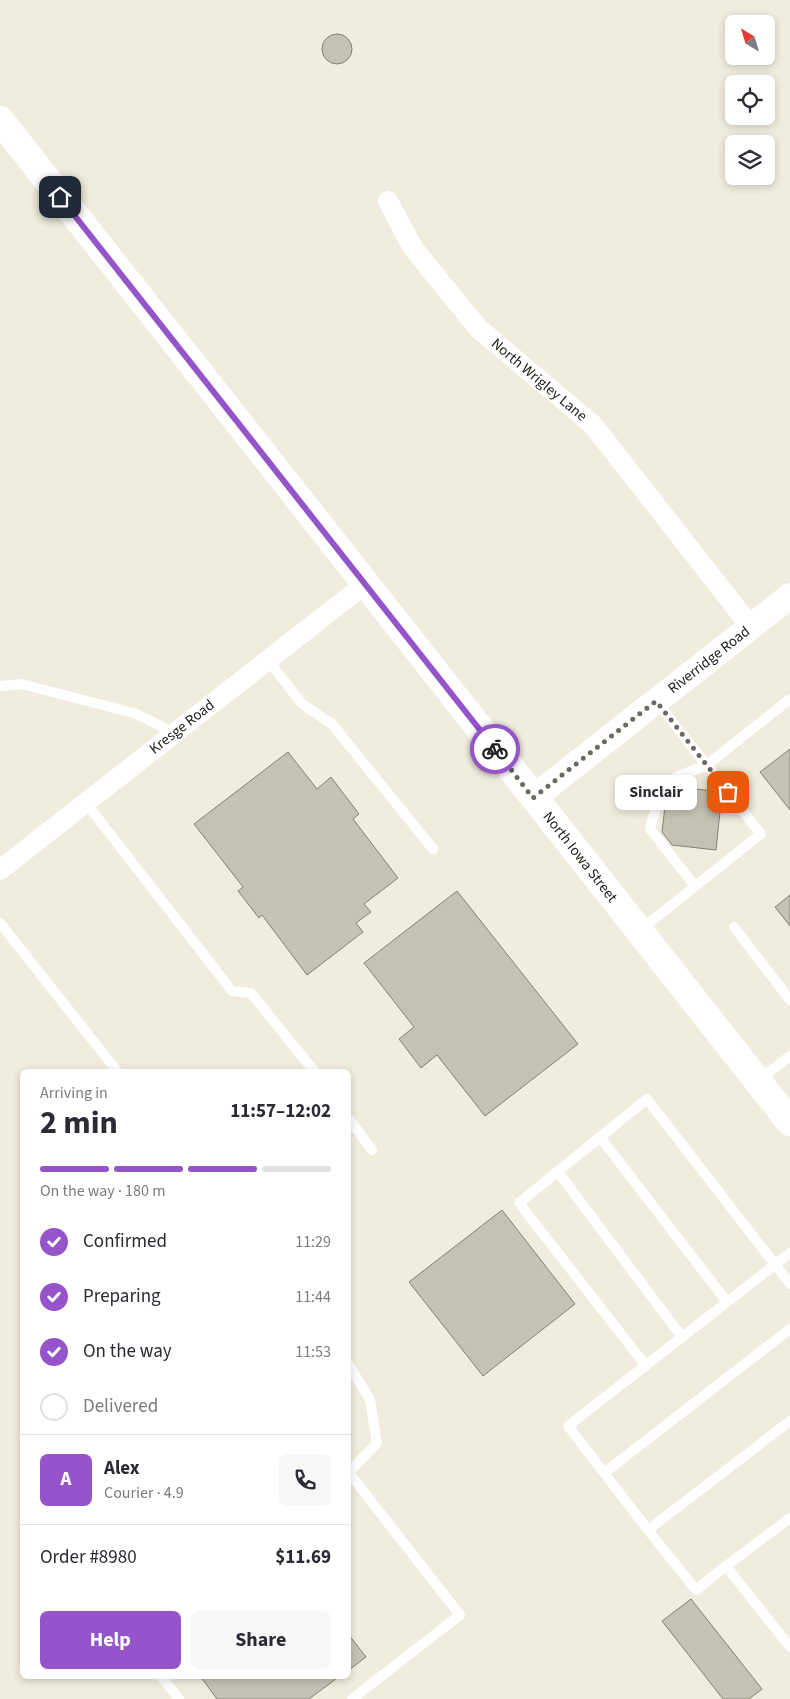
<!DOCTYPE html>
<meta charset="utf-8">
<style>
:root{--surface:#fff;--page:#f7f7f7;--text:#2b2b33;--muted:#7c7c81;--line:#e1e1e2;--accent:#9554c9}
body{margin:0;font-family:"Source Sans 3",sans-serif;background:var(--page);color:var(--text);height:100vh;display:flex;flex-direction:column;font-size:19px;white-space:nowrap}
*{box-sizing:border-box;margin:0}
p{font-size:16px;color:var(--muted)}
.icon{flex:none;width:28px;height:28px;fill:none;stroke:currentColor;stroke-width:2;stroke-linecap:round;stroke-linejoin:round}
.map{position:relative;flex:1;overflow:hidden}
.sheet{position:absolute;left:20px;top:1069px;width:331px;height:610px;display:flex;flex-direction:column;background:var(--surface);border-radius:8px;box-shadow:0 2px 8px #0003}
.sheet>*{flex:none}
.needle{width:32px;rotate:322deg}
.fabs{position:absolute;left:725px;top:15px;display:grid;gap:10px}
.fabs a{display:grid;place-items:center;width:50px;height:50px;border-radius:8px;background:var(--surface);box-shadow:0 2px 8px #0003;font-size:25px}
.pin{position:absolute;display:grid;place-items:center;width:42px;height:42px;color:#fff;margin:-21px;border-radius:10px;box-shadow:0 2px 8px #0006}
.courier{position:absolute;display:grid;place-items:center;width:50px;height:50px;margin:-25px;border:4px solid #9554c9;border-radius:50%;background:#fff;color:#222;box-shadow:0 1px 6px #0007}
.bubble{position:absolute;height:35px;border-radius:8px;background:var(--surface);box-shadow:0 2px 8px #0003;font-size:16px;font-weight:700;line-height:35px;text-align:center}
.overview em{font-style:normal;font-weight:700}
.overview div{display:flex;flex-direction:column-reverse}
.overview{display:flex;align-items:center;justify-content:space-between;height:85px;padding:0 20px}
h1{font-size:32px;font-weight:700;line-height:38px}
.bar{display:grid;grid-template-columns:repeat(4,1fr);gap:8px 5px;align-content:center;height:60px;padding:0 20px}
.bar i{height:6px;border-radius:4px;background:var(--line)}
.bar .current{background:var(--accent)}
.bar p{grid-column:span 4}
.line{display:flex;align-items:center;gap:12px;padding:0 20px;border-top:1px solid var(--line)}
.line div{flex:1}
.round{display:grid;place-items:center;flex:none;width:52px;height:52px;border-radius:8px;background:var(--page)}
ol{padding:0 20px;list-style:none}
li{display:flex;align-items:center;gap:15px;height:55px}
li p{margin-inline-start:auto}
li .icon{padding:5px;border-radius:50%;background:var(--accent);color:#fff;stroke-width:4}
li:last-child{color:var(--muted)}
li i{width:28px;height:28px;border:2px solid var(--line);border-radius:50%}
.action{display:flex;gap:10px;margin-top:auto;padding:10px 20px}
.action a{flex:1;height:58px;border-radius:8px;background:var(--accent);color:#fff;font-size:20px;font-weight:700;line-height:58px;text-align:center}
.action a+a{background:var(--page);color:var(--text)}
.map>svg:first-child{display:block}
.building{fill:#c5c2b4;stroke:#848174}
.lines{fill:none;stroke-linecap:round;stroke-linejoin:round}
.service{stroke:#fff;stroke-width:10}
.minor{stroke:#fff;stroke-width:20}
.tertiary{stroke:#fff;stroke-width:26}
.secondary{stroke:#fff;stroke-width:28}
.done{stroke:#6b6961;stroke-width:5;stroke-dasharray:0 9}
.route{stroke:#9554c9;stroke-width:6}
.labels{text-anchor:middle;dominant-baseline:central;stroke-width:4;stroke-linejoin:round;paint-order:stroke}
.street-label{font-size:15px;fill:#24221d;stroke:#fff}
</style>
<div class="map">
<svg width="790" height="1699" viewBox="0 0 790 1699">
<rect width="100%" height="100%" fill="#f0edde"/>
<path class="building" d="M322 49a15 15 0 1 1 30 0a15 15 0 1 1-30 0Z
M 790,749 L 790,810 L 760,772 Z
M 288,752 L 317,789 L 331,777 L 359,814 L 353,819 L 398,878 L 364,904 L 371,912 L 356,923 L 363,932 L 307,975 L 262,915 L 259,918 L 238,891 L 243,887 L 194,824 Z
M 679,787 L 722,792 L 716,850 L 672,845 L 662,832 L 666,797 Z
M 457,891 L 578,1044 L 485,1116 L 437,1055 L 421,1068 L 399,1039 L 414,1027 L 364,963 Z
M 790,895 L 790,926 L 775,907 Z
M 502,1210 L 575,1304 L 483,1376 L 409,1282 Z
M 691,1599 L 762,1689 L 749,1699 L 723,1699 L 662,1621 Z
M 349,1635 L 366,1657 L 349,1670 Z
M 200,1676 L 340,1676 L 309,1699 L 217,1699 Z"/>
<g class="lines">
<path class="service" d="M 268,660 L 302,704 L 332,724 L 433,849
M 0,686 L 21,684 L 134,713 L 175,733
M 86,803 L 232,991 L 251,993 L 314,1071
M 695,886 L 650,829 L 660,793 L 676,777 L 707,765 L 790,699
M 0,923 L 117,1071
M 734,927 L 790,1000
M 639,931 L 761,834 L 656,701
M 759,1080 L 790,1056
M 349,1119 L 372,1150
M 600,1137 L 727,1302
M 558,1172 L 682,1337
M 790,1253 L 568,1426 L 648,1530 L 790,1421
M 349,1365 L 370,1400 L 377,1443 L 349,1472
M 646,1366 L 519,1203 L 647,1099 L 790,1284
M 349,1473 L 460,1615 L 352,1699
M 604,1473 L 790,1329
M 790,1518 L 726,1566 L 790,1647
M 648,1530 L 696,1590 L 726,1566
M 161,1676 L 179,1699"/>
<path class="minor" d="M 388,201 L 413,248 L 478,328 L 593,425 L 751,627
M 0,870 L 365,584"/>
<path class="tertiary" d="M 533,798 L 790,596"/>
<path class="secondary" d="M 0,120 L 790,1122"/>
</g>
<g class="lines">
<path class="done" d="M 495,749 L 533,798 L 656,701 L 728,792"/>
<path class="route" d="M 60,197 L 495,749"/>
</g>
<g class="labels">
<g class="street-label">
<text transform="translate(539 380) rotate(40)">North Wrigley Lane</text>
<text transform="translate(709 660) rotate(-38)">Riverridge Road</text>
<text transform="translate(182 727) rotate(-38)">Kresge Road</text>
<text transform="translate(580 857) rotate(52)">North Iowa Street</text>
</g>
</g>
</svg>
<div class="fabs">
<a><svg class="needle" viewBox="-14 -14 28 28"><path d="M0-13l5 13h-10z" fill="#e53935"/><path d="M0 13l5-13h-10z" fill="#7c7c81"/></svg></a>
<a><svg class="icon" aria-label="locate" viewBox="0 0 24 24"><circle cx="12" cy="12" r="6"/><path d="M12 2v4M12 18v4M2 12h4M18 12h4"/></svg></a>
<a><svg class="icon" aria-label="layers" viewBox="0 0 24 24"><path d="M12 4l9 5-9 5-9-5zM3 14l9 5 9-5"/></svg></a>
</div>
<div class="pin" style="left:728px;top:792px;background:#ea580c"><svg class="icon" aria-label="bag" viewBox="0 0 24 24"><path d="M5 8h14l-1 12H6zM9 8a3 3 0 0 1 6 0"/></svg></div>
<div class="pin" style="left:60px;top:197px;background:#1f2937"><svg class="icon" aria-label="home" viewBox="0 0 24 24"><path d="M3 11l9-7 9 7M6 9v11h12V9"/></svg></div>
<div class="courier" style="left:495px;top:749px"><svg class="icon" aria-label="bike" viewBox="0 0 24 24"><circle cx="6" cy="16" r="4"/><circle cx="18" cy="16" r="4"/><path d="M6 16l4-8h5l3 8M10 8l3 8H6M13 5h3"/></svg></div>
<div class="bubble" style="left:615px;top:775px;width:82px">Sinclair</div>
<section class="sheet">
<div class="overview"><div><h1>2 min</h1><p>Arriving in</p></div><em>11:57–12:02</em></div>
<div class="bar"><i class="current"></i><i class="current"></i><i class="current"></i><i></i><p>On the way · 180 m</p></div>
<ol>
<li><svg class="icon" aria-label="check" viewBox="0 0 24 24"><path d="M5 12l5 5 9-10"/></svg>Confirmed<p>11:29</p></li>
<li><svg class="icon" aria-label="check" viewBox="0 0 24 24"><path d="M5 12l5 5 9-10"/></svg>Preparing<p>11:44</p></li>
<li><svg class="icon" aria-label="check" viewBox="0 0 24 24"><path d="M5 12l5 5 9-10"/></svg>On the way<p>11:53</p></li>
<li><i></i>Delivered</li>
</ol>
<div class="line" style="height:90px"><b class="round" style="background:var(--accent);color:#fff">A</b><div><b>Alex</b><p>Courier · 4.9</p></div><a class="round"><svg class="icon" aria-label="phone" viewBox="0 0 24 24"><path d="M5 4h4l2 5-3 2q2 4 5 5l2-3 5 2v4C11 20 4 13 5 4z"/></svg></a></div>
<div class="line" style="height:65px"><div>Order #8980</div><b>$11.69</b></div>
<div class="action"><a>Help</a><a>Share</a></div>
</section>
</div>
